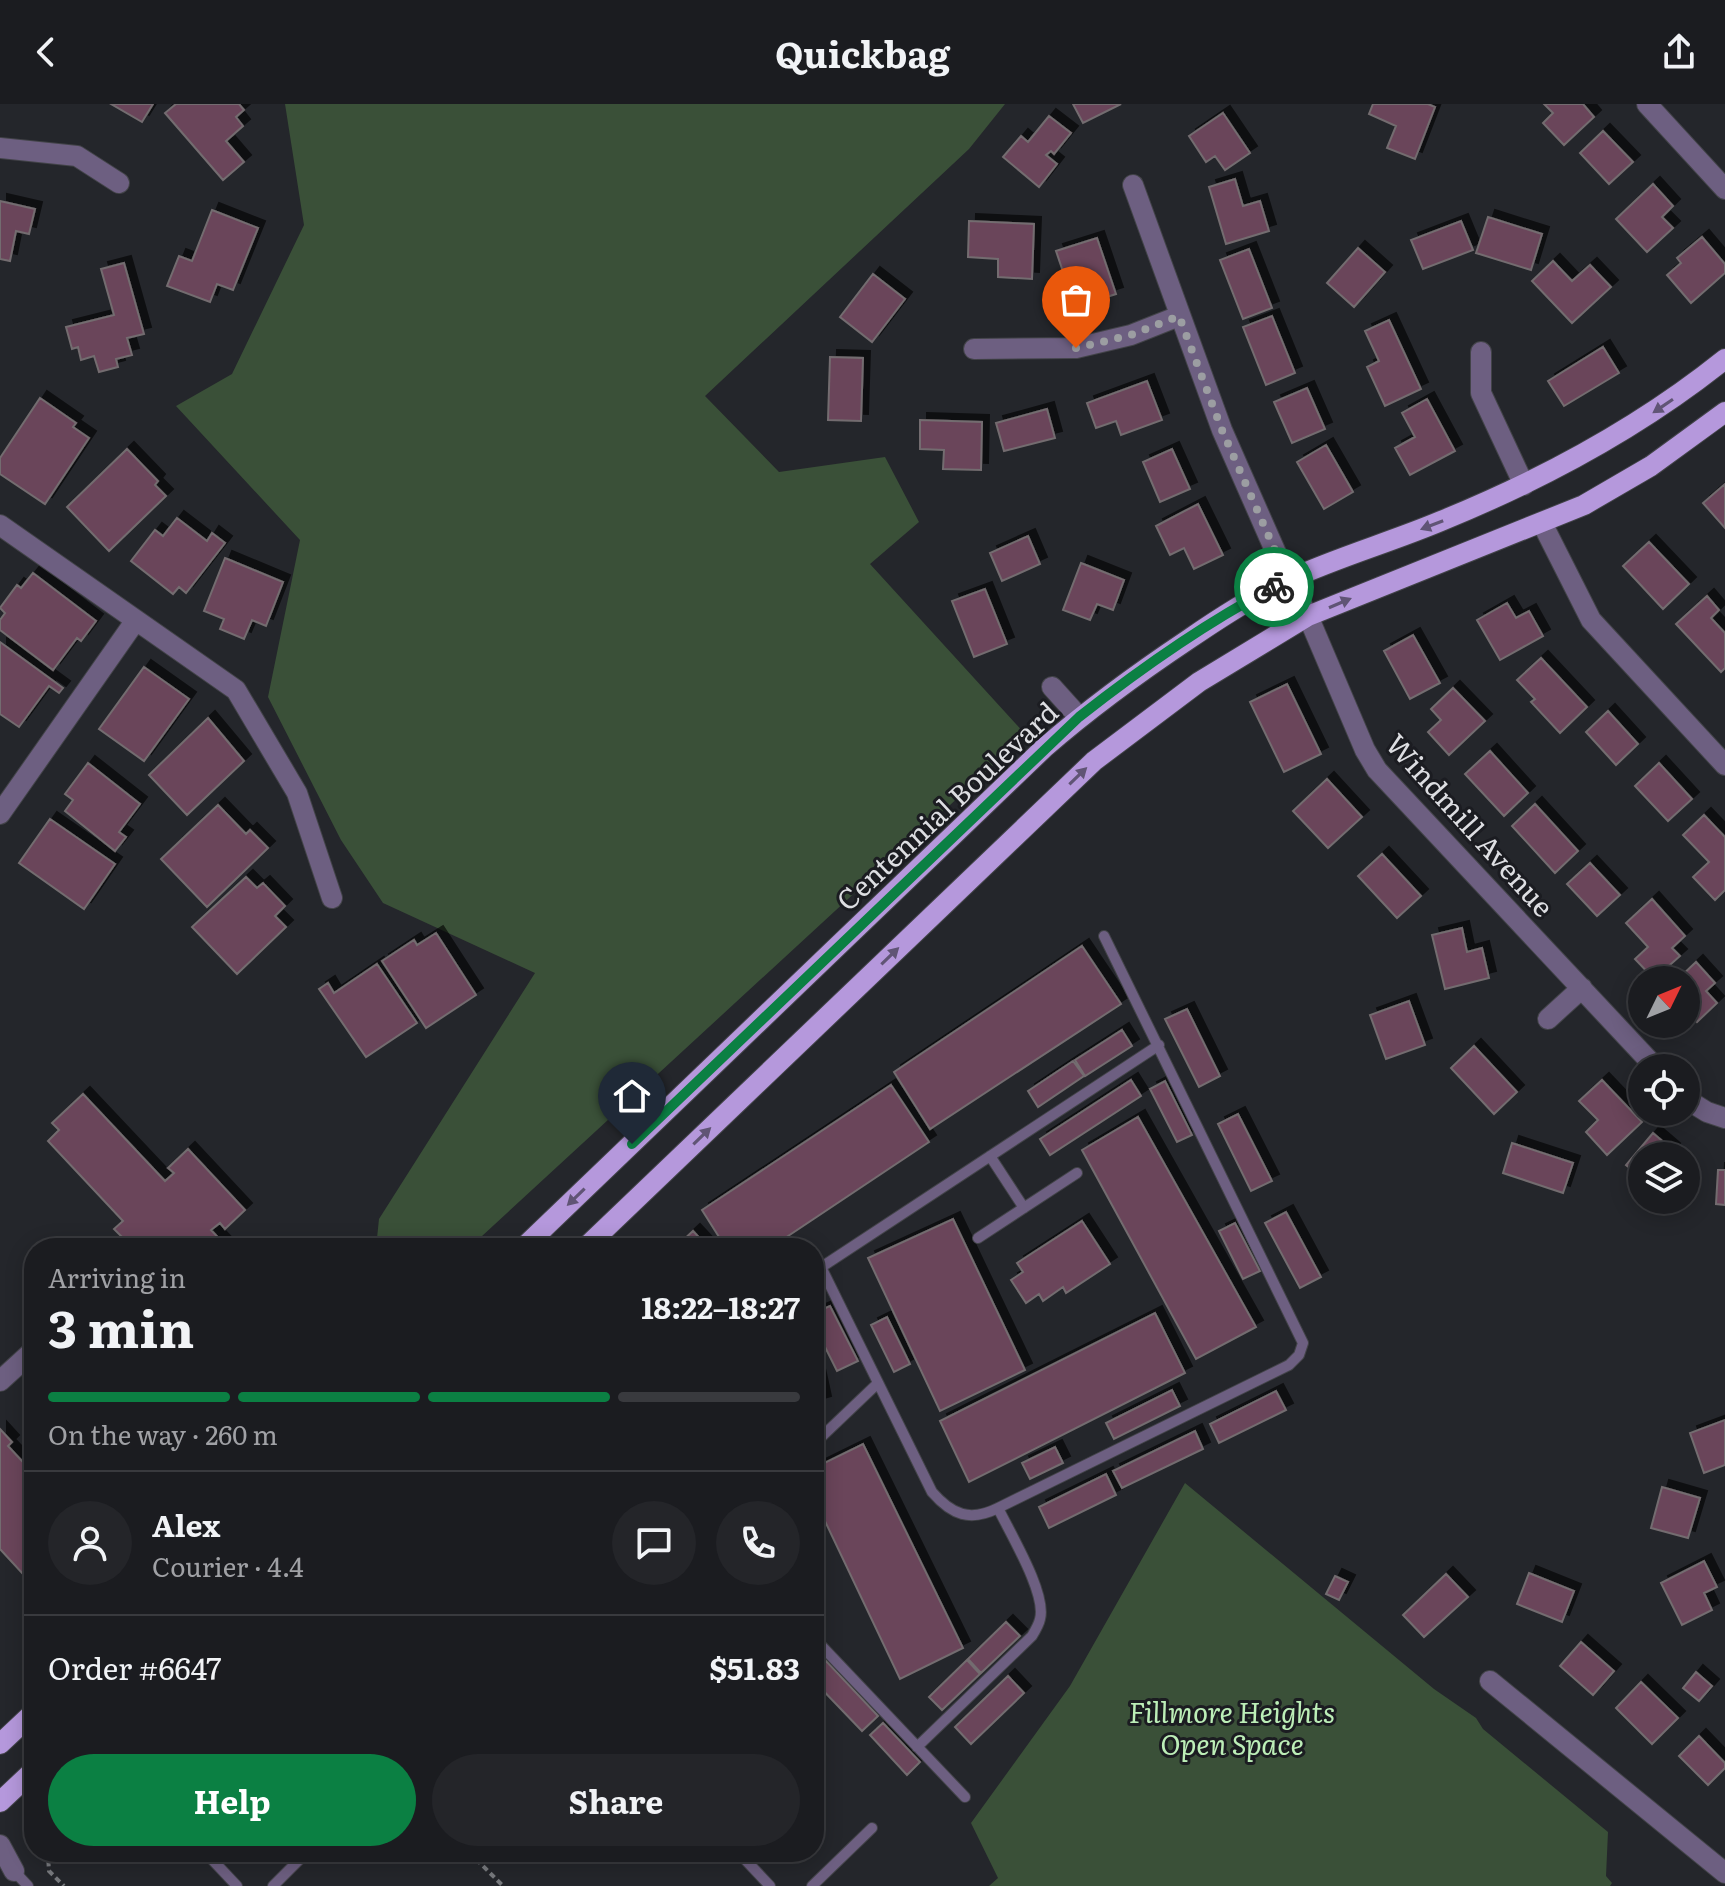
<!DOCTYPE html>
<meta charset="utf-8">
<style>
:root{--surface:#1b1c20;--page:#242529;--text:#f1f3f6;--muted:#a0a1a5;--line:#393a3e;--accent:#0b8043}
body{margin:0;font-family:Literata,serif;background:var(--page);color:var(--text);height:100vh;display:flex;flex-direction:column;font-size:30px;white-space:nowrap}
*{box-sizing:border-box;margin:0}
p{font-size:26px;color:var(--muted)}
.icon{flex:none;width:44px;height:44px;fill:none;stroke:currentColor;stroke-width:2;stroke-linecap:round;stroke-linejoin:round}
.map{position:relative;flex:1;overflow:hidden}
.sheet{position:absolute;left:24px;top:1134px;width:800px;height:624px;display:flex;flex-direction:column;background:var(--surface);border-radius:32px;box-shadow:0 4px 20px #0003,0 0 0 2px var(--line)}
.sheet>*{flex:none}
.needle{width:52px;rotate:47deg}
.controls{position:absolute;left:1628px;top:862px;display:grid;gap:16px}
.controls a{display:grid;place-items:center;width:72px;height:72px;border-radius:50%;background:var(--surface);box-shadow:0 4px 20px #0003,0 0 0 2px var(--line);font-size:40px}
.pin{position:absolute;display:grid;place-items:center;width:68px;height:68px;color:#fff;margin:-82px -34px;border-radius:50% 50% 50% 0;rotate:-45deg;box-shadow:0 0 8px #0007}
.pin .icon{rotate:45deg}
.courier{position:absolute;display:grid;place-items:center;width:80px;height:80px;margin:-40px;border:6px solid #0b8043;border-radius:50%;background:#fff;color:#222;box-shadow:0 2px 10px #0007}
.headline em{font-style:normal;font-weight:700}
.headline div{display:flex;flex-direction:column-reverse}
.headline{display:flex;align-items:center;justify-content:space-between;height:136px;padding:0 24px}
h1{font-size:52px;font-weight:700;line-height:60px}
.bar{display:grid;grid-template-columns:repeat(4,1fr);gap:12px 8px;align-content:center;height:96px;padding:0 24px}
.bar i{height:10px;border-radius:6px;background:var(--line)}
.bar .on{background:var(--accent)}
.bar p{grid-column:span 4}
.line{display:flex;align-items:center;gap:20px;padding:0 24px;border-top:2px solid var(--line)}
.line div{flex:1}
.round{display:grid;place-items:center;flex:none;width:84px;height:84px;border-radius:42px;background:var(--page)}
.primary-button{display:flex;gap:16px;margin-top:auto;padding:16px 24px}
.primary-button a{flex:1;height:92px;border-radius:48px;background:var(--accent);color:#fff;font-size:32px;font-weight:700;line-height:92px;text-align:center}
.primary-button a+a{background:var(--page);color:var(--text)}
header{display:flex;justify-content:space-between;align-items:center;height:104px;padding:0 24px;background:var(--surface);font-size:36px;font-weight:700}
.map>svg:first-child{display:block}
.green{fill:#3a5038}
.building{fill:#6b455a;stroke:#736c6f;stroke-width:2;filter:url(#shadow)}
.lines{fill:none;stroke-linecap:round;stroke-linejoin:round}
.lane-casing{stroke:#424348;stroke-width:12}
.street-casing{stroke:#424348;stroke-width:22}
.primary-casing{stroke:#424348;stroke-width:22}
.path{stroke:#787a7e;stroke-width:4;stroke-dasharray:6 4;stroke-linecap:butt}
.lane{stroke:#6d5f81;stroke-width:10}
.street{stroke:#6d5f81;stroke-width:20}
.primary{stroke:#b598dc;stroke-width:20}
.oneway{fill:#605475}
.done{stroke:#9c9ea2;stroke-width:8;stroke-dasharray:0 14.4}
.route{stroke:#0b8043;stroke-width:10}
.labels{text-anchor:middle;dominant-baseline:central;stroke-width:6;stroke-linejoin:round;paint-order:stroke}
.street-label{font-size:28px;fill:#dddee2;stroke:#1b1c21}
.park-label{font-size:28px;font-style:italic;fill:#bceeb7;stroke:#1b1c21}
</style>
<header><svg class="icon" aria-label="back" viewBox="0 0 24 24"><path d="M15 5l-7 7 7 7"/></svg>Quickbag<svg class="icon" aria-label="share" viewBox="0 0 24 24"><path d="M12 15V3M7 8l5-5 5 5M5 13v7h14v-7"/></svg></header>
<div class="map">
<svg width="1725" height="1782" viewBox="0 0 1725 1782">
<defs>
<filter id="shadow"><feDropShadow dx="7" dy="-7" stdDeviation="0" flood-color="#0009"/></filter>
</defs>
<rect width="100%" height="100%" fill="#24262b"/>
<path class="green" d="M 285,0 L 1005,0 L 969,45 L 705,292 L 779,368 L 885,353 L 919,418 L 870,460 L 1026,631 L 469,1144 L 376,1144 L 379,1115 L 535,869 L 383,799 L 341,736 L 268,593 L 300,436 L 176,302 L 232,270 L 304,121 Z
M 1185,1379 L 1434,1585 L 1476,1614 L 1483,1625 L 1608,1728 L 1606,1772 L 1612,1779 L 1610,1782 L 989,1782 L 998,1774 L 971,1719 L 1070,1582 Z"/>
<path class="building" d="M 111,0 L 153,0 L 142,18 Z
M 176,0 L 239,0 L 244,6 L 236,13 L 243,22 L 226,37 L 244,58 L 223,76 L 165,9 Z
M 1073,0 L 1121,0 L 1083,19 Z
M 1373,0 L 1428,0 L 1435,3 L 1415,55 L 1387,44 L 1396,22 L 1369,10 Z
M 1544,0 L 1583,0 L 1594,13 L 1564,41 L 1543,19 L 1553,9 Z
M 1223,9 L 1250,49 L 1225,66 L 1215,52 L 1206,58 L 1189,32 Z
M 1049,12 L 1071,29 L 1054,50 L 1051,47 L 1046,51 L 1057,60 L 1039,83 L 1003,53 L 1021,32 L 1028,38 Z
M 1603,27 L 1633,58 L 1609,80 L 1580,49 Z
M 1235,75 L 1243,102 L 1260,97 L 1269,127 L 1226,140 L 1209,83 Z
M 1653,80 L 1673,102 L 1662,113 L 1673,124 L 1647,148 L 1616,115 Z
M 0,97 L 35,105 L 29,130 L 16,127 L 10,157 L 0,155 Z
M 212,106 L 258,124 L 233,186 L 217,180 L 210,198 L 167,182 L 179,152 L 192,157 Z
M 1488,113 L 1542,130 L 1531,166 L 1476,149 Z
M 969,117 L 1034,120 L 1032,175 L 998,173 L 998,155 L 968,153 Z
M 1461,117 L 1473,146 L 1423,165 L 1411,136 Z
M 1702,133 L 1725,160 L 1725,169 L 1691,199 L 1667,171 L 1681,159 L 1677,154 Z
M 1097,134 L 1116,190 L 1075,203 L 1056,147 Z
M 1358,144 L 1385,168 L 1354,203 L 1327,179 Z
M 1249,145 L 1272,204 L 1243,215 L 1220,156 Z
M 1553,157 L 1572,177 L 1590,161 L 1611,183 L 1572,219 L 1532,177 Z
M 124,159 L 144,230 L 127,234 L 132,251 L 116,255 L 118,263 L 99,268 L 94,252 L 81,256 L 78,243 L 72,245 L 66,223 L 114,211 L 101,165 Z
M 873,170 L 905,195 L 872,238 L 840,213 Z
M 1272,212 L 1295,269 L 1266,281 L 1243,223 Z
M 1389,216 L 1421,285 L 1385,302 L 1367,263 L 1379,257 L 1365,227 Z
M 1603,243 L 1619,269 L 1564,302 L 1548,277 Z
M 830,253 L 863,254 L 861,317 L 828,316 Z
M 1147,277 L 1162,316 L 1121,331 L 1116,317 L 1096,324 L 1087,299 Z
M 1307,284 L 1325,325 L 1292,339 L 1274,298 Z
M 40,294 L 76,319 L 73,323 L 89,334 L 45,400 L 0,370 L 0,354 Z
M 1427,295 L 1455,347 L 1410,371 L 1395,344 L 1415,333 L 1402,309 Z
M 1047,305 L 1055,334 L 1004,347 L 996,319 Z
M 920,316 L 982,318 L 981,366 L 943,365 L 944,346 L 920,345 Z
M 1326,341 L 1353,388 L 1324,405 L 1297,358 Z
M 127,345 L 158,377 L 155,381 L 166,392 L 109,447 L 67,403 Z
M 1172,345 L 1190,385 L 1160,398 L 1143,358 Z
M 1725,380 L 1725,424 L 1703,399 Z
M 1198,400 L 1223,451 L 1194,465 L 1184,444 L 1170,451 L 1156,422 Z
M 177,414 L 207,437 L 212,429 L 225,439 L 186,489 L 179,483 L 173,490 L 131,457 L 155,426 L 163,432 Z
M 1028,432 L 1040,460 L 1002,477 L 990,449 Z
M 1649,438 L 1689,480 L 1663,505 L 1623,462 Z
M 225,454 L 283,478 L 266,522 L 252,516 L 244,535 L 220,525 L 224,515 L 204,507 Z
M 1081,459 L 1124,476 L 1113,506 L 1097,500 L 1090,516 L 1063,506 Z
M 33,469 L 96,517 L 81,537 L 77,534 L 53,566 L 0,526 L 0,516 L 5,509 L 0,504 L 17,481 L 21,484 Z
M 985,485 L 1007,540 L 974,553 L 952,497 Z
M 1707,492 L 1719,506 L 1711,514 L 1725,529 L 1725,564 L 1721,568 L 1676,520 Z
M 1507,499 L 1516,514 L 1529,507 L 1543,532 L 1500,556 L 1477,516 Z
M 1413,531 L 1440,579 L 1410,595 L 1384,547 Z
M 0,538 L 63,584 L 59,589 L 49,582 L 19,623 L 0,610 Z
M 1541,554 L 1587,603 L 1560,629 L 1531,598 L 1535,595 L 1517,576 Z
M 144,563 L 189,595 L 144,657 L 99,625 Z
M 1287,580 L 1321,650 L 1284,668 L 1250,598 Z
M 1453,584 L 1485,617 L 1449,651 L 1428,628 L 1441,616 L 1431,605 Z
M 1608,607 L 1638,640 L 1616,661 L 1586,628 Z
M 208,614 L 244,657 L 187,711 L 149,671 Z
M 1490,647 L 1528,689 L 1504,712 L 1465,670 Z
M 88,659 L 140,700 L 119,728 L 126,733 L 115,747 L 65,707 L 73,696 L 65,690 Z
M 1659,659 L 1692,695 L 1668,717 L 1635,682 Z
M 1327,675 L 1362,713 L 1328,744 L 1293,707 Z
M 1535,700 L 1578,747 L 1555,769 L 1512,722 Z
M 218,701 L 246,730 L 250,726 L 268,744 L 207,803 L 161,755 Z
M 1704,711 L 1725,733 L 1725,786 L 1715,796 L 1693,773 L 1709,758 L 1683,731 Z
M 50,715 L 115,760 L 84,805 L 19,759 Z
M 1382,750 L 1421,792 L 1397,814 L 1358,772 Z
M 1590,759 L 1620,791 L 1597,812 L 1567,780 Z
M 246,773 L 257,784 L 263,779 L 285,802 L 275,812 L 286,823 L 237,870 L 192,823 Z
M 1652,795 L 1685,832 L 1672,844 L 1680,852 L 1654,875 L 1635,855 L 1648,843 L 1626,819 Z
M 1462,824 L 1467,848 L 1482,844 L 1489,874 L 1445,885 L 1432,831 Z
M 436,829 L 476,891 L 426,924 L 382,857 L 414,836 L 417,841 Z
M 1082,842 L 1121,900 L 930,1025 L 894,968 Z
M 1696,858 L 1715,879 L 1706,887 L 1717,899 L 1697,918 L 1686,906 L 1686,876 L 1677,876 Z
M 377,860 L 417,919 L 366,953 L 319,885 L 328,879 L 334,889 Z
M 1409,897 L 1425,941 L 1386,955 L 1370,911 Z
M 1187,905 L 1220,972 L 1199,983 L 1165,915 Z
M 1122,926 L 1132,942 L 1085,972 L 1075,956 Z
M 1474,942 L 1517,988 L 1494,1010 L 1451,964 Z
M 1073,957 L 1084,972 L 1038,1003 L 1028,987 Z
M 1131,976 L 1141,992 L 1050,1051 L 1040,1035 Z
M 1602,976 L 1642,1018 L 1607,1051 L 1586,1028 L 1598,1016 L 1579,997 Z
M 1165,977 L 1192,1031 L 1177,1038 L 1150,985 Z
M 891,981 L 929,1038 L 770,1144 L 726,1144 L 702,1106 Z
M 83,990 L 165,1077 L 174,1069 L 168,1064 L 188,1045 L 245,1106 L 225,1125 L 220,1119 L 211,1126 L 228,1144 L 113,1144 L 123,1134 L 114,1125 L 123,1117 L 48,1037 L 59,1026 L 52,1019 Z
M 1238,1010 L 1272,1077 L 1251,1087 L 1218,1020 Z
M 1138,1013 L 1256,1223 L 1196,1255 L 1082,1046 Z
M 1653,1029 L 1673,1046 L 1668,1052 L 1642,1052 L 1642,1074 L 1626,1061 Z
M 1512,1039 L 1573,1059 L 1563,1089 L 1503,1069 Z
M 1718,1066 L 1725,1066 L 1725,1101 L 1716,1100 Z
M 1286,1108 L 1321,1173 L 1300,1184 L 1265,1119 Z
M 953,1115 L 1025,1266 L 940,1307 L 868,1154 Z
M 1082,1117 L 1110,1160 L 1066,1189 L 1063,1183 L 1043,1197 L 1039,1190 L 1026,1199 L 1011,1176 L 1023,1168 L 1017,1159 Z
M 1235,1119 L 1260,1167 L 1243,1175 L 1219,1127 Z
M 693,1127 L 709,1144 L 684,1144 L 680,1139 Z
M 830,1202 L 858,1257 L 837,1267 L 814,1221 L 814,1209 Z
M 1155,1209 L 1185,1269 L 969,1378 L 940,1317 Z
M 887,1213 L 910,1260 L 894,1268 L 871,1221 Z
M 814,1253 L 824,1299 L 814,1302 Z
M 1172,1286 L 1180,1302 L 1114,1335 L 1106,1319 Z
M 1276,1287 L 1286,1306 L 1219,1339 L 1210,1320 Z
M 1725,1316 L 1725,1361 L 1704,1369 L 1690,1329 Z
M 0,1325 L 12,1338 L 8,1342 L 34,1370 L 34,1482 L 0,1445 Z
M 1195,1327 L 1203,1345 L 1122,1384 L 1113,1367 Z
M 863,1340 L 963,1544 L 900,1575 L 814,1394 L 814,1364 Z
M 1055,1343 L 1063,1359 L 1030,1375 L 1022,1359 Z
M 1106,1370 L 1116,1391 L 1049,1424 L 1039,1403 Z
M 1662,1383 L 1700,1394 L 1688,1434 L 1651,1424 Z
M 1704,1457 L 1717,1483 L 1704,1489 L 1712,1506 L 1682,1521 L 1661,1479 Z
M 1529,1469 L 1574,1487 L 1562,1518 L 1517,1500 Z
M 1446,1470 L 1468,1493 L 1424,1533 L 1403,1511 Z
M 1335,1472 L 1348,1478 L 1339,1496 L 1326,1490 Z
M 1006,1518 L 1020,1532 L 981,1569 L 968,1555 Z
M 1581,1538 L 1614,1567 L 1593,1591 L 1560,1562 Z
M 967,1556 L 980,1570 L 942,1606 L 929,1593 Z
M 826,1557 L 878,1612 L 862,1627 L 814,1577 L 814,1569 Z
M 1696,1568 L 1712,1582 L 1699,1597 L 1683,1584 Z
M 1008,1572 L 1024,1589 L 971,1640 L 955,1623 Z
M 1641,1578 L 1678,1614 L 1652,1640 L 1616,1604 Z
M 883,1619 L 920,1658 L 907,1671 L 870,1631 Z
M 1699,1632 L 1725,1659 L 1725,1664 L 1708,1681 L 1679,1652 Z"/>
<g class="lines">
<g class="lane-casing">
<path id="lane" d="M 990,1052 L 1024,1104
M 540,1128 L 556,1144
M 978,1134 L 1077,1069
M 821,1163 L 932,1388 C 952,1411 970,1418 998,1404 L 1289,1261 L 1299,1251 L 1303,1239 L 1104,832
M 814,1168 L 1159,941
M 814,1340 L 878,1279
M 814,1534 L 965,1693
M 917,1643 L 1032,1532 C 1035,1527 1039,1520 1040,1515 C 1047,1490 1010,1429 998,1404
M 205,1748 L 237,1782
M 738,1748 L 770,1782
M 610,1751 L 613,1748
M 14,1767 L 28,1782
M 273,1782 L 307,1748
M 812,1782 L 872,1724"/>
</g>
<g class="street-casing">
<path id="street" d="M 1647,0 L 1725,85
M 0,44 L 77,52 L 119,79
M 1133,81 L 1222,326 L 1288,476 L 1308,512 L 1365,646 L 1377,666 L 1656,964
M 974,245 L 1076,244 L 1131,231 L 1179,212
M 1481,248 L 1481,289 L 1524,381
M 1542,419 L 1591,516 L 1725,661
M 0,421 L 236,586 L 297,689 L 332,794
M 1052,583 L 1079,613
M 0,710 L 136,516
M 1548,915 L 1582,884
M 1686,995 L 1707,1008 L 1725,1014
M 0,1277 L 34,1246
M 1490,1577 L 1725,1769
M 0,1741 L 14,1767"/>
</g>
<g class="primary-casing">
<path id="primary" d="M 523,1144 L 1044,644 C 1090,604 1138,569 1189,535 C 1221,513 1253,492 1288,476 C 1338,453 1391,438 1441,417 C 1544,375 1639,324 1725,255
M 585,1144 L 1094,657 L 1199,578 L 1308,512 L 1584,401 L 1651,362 L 1725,308
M 0,1640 L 34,1608
M 0,1698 L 34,1666"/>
</g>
<path class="path" d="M 52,1748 L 48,1752 L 49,1767 L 64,1782
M 469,1748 L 503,1782"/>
<use href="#lane" class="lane"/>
<use href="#street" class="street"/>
<use href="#primary" class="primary"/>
</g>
<defs><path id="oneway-solid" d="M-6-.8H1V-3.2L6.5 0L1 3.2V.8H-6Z" transform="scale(2)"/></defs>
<g class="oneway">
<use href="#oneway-solid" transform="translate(1663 302) rotate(146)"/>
<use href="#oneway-solid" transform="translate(1432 421) rotate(159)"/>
<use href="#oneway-solid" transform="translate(1340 499) rotate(-23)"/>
<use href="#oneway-solid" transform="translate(1078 672) rotate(-44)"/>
<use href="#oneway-solid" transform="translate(890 852) rotate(-44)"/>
<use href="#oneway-solid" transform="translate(702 1032) rotate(-44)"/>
<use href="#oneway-solid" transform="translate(576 1093) rotate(136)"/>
</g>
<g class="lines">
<path class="done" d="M 1076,244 L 1131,231 L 1179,212 L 1222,326 L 1288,476 L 1274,483"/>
<path class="route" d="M 632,1040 L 1079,613 C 1140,565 1205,519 1274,483"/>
</g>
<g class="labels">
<g class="street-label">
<text transform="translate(946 701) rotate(-43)">Centennial Boulevard</text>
<text transform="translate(1471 720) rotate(48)">Windmill Avenue</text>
</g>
<g class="park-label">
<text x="1232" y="1607">Fillmore Heights<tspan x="1232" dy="32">Open Space</tspan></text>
</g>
</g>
</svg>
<div class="controls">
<a><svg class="needle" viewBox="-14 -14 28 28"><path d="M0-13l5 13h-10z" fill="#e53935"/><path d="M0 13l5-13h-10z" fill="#a0a1a5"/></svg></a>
<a><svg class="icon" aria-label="locate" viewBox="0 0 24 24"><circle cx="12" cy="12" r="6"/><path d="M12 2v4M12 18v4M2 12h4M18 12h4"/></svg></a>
<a><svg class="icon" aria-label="layers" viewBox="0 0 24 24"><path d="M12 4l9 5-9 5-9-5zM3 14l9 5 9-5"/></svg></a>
</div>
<div class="pin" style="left:1076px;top:244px;background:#ea580c"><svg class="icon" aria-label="bag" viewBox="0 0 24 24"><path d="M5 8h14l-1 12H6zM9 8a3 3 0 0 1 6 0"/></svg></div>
<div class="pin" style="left:632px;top:1040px;background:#1f2937"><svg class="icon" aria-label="home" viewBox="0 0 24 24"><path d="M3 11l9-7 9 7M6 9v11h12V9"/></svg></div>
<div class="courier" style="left:1274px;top:483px"><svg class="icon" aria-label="bike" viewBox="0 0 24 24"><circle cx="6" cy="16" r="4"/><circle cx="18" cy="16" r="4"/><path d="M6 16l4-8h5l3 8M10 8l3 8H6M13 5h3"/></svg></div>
<section class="sheet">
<div class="headline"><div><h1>3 min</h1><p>Arriving in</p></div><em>18:22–18:27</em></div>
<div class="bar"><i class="on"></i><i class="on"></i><i class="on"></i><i></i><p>On the way · 260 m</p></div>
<div class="line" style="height:144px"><a class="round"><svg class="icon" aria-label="person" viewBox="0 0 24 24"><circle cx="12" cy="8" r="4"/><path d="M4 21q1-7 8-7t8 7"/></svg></a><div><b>Alex</b><p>Courier · 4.4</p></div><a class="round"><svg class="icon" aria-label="chat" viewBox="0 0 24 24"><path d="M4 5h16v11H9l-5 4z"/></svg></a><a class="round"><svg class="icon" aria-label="phone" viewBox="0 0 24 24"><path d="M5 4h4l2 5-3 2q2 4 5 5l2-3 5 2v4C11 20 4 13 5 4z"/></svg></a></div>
<div class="line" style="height:104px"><div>Order #6647</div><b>$51.83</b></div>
<div class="primary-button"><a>Help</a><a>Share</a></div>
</section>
</div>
